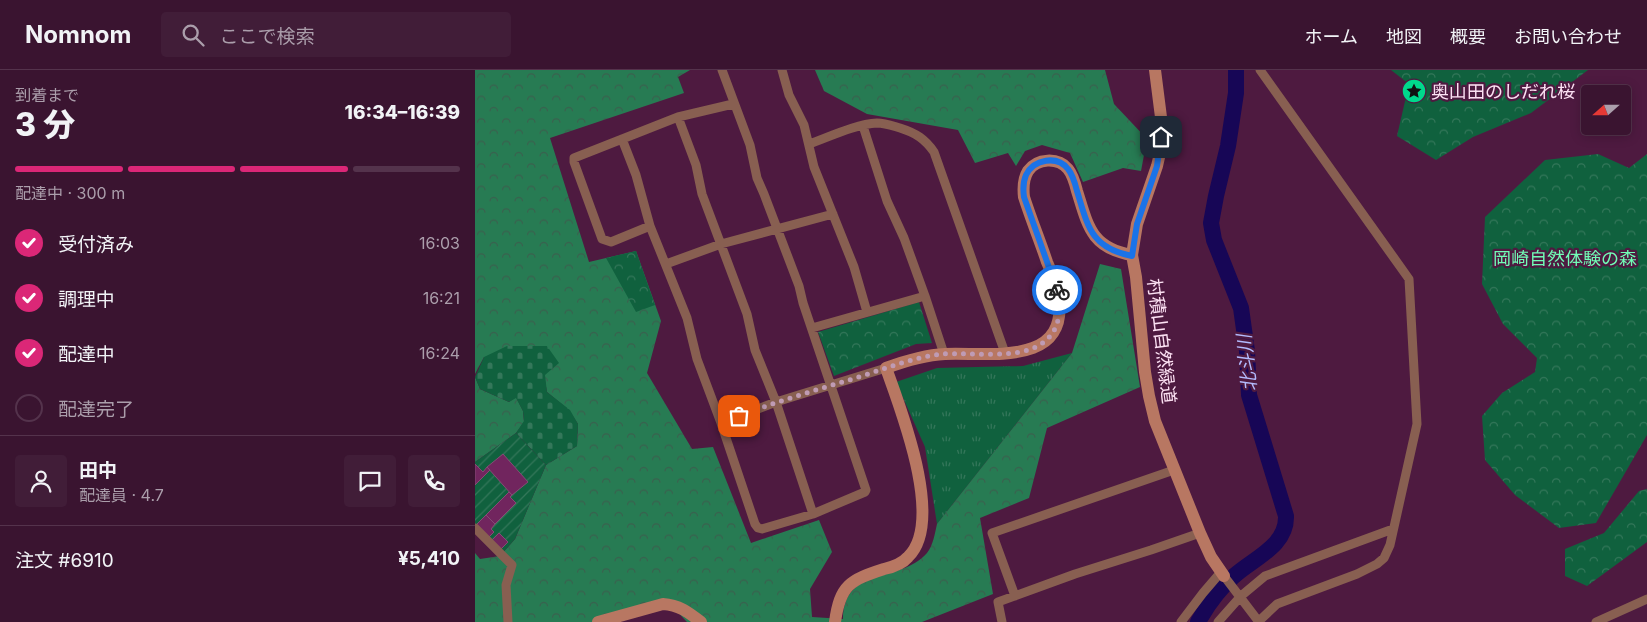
<!DOCTYPE html>
<html lang="ja">
<meta charset="utf-8">
<style>
:root{--surface:#3a1430;--page:#411d38;--text:#f1f3f6;--muted:#ab9eab;--line:#54334c;--accent:#db2777}
body{margin:0;font-family:Inter,"Noto Sans JP",sans-serif;background:var(--page);color:var(--text);height:100vh;display:flex;flex-direction:column;font-size:19px;white-space:nowrap}
*{box-sizing:border-box;margin:0}
p{font-size:16px;color:var(--muted)}
.icon{flex:none;width:28px;height:28px;fill:none;stroke:currentColor;stroke-width:2;stroke-linecap:round;stroke-linejoin:round}
.map{position:relative;flex:1;overflow:hidden}
.drawer{display:flex;flex-direction:column;background:var(--surface);width:475px}
.drawer>*{flex:none}
.needle{width:32px;rotate:249deg}
.controls{position:absolute;left:1106px;top:15px;display:grid;gap:10px}
.controls a{display:grid;place-items:center;width:50px;height:50px;border-radius:5px;background:var(--surface);box-shadow:0 2px 12px #0003,0 0 0 1px var(--line);font-size:25px}
.pin{position:absolute;display:grid;place-items:center;width:42px;height:42px;color:#fff;margin:-21px;border-radius:10px;box-shadow:0 2px 8px #0006}
.courier{position:absolute;display:grid;place-items:center;width:50px;height:50px;margin:-25px;border:4px solid #1a73e8;border-radius:50%;background:#fff;color:#222;box-shadow:0 1px 6px #0007}
.headline em{font-style:normal;font-weight:800}
.headline div{display:flex;flex-direction:column-reverse}
.headline{display:flex;align-items:center;justify-content:space-between;height:85px;padding:0 15px}
h1{font-size:32px;font-weight:800;line-height:38px}
.bar{display:grid;grid-template-columns:repeat(4,1fr);gap:8px 5px;align-content:center;height:60px;padding:0 15px}
.bar i{height:6px;border-radius:4px;background:var(--line)}
.bar .on{background:var(--accent)}
.bar p{grid-column:span 4}
.line{display:flex;align-items:center;gap:12px;padding:0 15px;border-top:1px solid var(--line)}
.line div{flex:1}
.round{display:grid;place-items:center;flex:none;width:52px;height:52px;border-radius:5px;background:var(--page)}
ol{padding:0 15px;list-style:none}
li{display:flex;align-items:center;gap:15px;height:55px}
li p{margin-inline-start:auto}
li .icon{padding:5px;border-radius:50%;background:var(--accent);color:#fff;stroke-width:4}
li:last-child{color:var(--muted)}
li i{width:28px;height:28px;border:2px solid var(--line);border-radius:50%}
header{display:flex;align-items:center;gap:30px;box-sizing:border-box;height:70px;padding:0 25px;background:var(--surface);border-bottom:1px solid var(--line)}
header strong{font-size:24px}
nav{display:flex;gap:28px;margin-inline-start:auto;font-size:18px}
.search{width:350px;height:45px;background:var(--page);display:flex;align-items:center;gap:12px;box-sizing:border-box;padding:0 18px;border-radius:5px;color:var(--muted);font-size:19px}
main{display:flex;flex:1;min-height:0}
.map>svg:first-child{display:block}
.grass{fill:url(#grass-tufts)}
.forest{fill:url(#forest-crowns)}
.cemetery{fill:url(#cemetery-stones)}
.park{fill:url(#park-crowns)}
.garden{fill:url(#garden-furrows)}
.lines{fill:none;stroke-linecap:round;stroke-linejoin:round}
.river{stroke:#170656;stroke-width:16}
.building{fill:#71255e;stroke:#844c74}
.street{stroke:#885f51;stroke-width:9}
.secondary{stroke:#b87762;stroke-width:12}
.done{stroke:#bf9bb4;stroke-width:5;stroke-dasharray:0 9}
.route{stroke:#1a73e8;stroke-width:6}
.labels{text-anchor:middle;dominant-baseline:central;stroke-width:4.5;stroke-linejoin:round;paint-order:stroke}
.poi-label{font-size:18px;fill:#fce1f3;stroke:#4e1a40;text-anchor:start}
.park-label{font-size:18px;fill:#71fdb6;stroke:#4e1a40}
.street-label{font-size:18px;fill:#fce1f3;stroke:#4e1a40}
.water-label{font-size:19px;font-style:italic;fill:#b3bbfe;stroke:#4e1a40}
</style>
<header>
<strong>Nomnom</strong>
<div class="search"><svg class="icon" aria-label="search" viewBox="0 0 24 24"><circle cx="10" cy="10" r="6"/><path d="M15 15l6 6"/></svg>ここで検索</div>
<nav><a>ホーム</a><a>地図</a><a>概要</a><a>お問い合わせ</a></nav>
</header>
<main>
<section class="drawer">
<div class="headline"><div><h1>3 分</h1><p>到着まで</p></div><em>16:34–16:39</em></div>
<div class="bar"><i class="on"></i><i class="on"></i><i class="on"></i><i></i><p>配達中 · 300 m</p></div>
<ol>
<li><svg class="icon" aria-label="check" viewBox="0 0 24 24"><path d="M5 12l5 5 9-10"/></svg>受付済み<p>16:03</p></li>
<li><svg class="icon" aria-label="check" viewBox="0 0 24 24"><path d="M5 12l5 5 9-10"/></svg>調理中<p>16:21</p></li>
<li><svg class="icon" aria-label="check" viewBox="0 0 24 24"><path d="M5 12l5 5 9-10"/></svg>配達中<p>16:24</p></li>
<li><i></i>配達完了</li>
</ol>
<div class="line" style="height:90px"><a class="round"><svg class="icon" aria-label="person" viewBox="0 0 24 24"><circle cx="12" cy="8" r="4"/><path d="M4 21q1-7 8-7t8 7"/></svg></a><div><b>田中</b><p>配達員 · 4.7</p></div><a class="round"><svg class="icon" aria-label="chat" viewBox="0 0 24 24"><path d="M4 5h16v11H9l-5 4z"/></svg></a><a class="round"><svg class="icon" aria-label="phone" viewBox="0 0 24 24"><path d="M5 4h4l2 5-3 2q2 4 5 5l2-3 5 2v4C11 20 4 13 5 4z"/></svg></a></div>
<div class="line" style="height:65px"><div>注文 #6910</div><b>¥5,410</b></div>
</section>
<div class="map">
<svg width="1172" height="552" viewBox="0 0 1172 552">
<defs>
<pattern id="grass-tufts" width="24" height="20" patternUnits="userSpaceOnUse" patternTransform="scale(1.25)"><rect width="24" height="20" fill="#10613e"/><path d="M3 7l-1-3M5 7V3M7 7l1-3M15 17l-1-3M17 17v-4M19 17l1-3" fill="none" stroke="#34775a"/></pattern>
<pattern id="forest-crowns" width="20" height="18" patternUnits="userSpaceOnUse" patternTransform="scale(1.25)"><rect width="20" height="18" fill="#277b53"/><path d="M2 6a3 3 0 1 1 6 0M12 15a3 3 0 1 1 6 0" fill="none" stroke="#3a604e"/></pattern>
<pattern id="cemetery-stones" width="16" height="16" patternUnits="userSpaceOnUse" patternTransform="scale(1.25)"><rect width="16" height="16" fill="#10613e"/><path d="M2 7V4a2 2 0 0 1 4 0v3zM10 15v-3a2 2 0 0 1 4 0v3z" fill="#34775a"/></pattern>
<pattern id="park-crowns" width="20" height="18" patternUnits="userSpaceOnUse" patternTransform="scale(1.25)"><rect width="20" height="18" fill="#10613e"/><path d="M2 6a3 3 0 1 1 6 0M12 15a3 3 0 1 1 6 0" fill="none" stroke="#34775a"/></pattern>
<pattern id="garden-furrows" width="10" height="10" patternUnits="userSpaceOnUse" patternTransform="scale(1.25)"><rect width="10" height="10" fill="#10613e"/><path d="M-1 1l2-2M0 10L10 0M9 11l2-2" fill="none" stroke="#34775a"/></pattern>
</defs>
<rect width="100%" height="100%" fill="#4e1a40"/>
<path class="grass" d="M 597,283 L 462,454 L 450,377 L 421,312 L 462,298 L 548,296 Z"/>
<path class="forest" d="M 0,0 L 215,0 L 203,7 L 209,23 L 75,68 L 114,192 L 161,181 L 186,251 L 172,303 L 217,379 L 238,377 L 276,473 L 344,450 L 357,482 L 335,519 L 337,547 L 368,549 C 369,495 425,514 452,483 C 458,476 460,463 462,454 L 597,283 L 625,194 L 646,199 L 665,317 L 572,358 L 554,428 L 505,448 L 518,524 L 447,552 L 212,552 L 196,535 L 133,552 L 0,552 L 0,483 L 5,489 L 25,486 L 40,469 L 71,395 L 102,376 L 103,354 L 94,340 L 72,322 L 69,305 L 9,287 L 0,304 Z
M 340,0 L 630,0 L 639,34 L 672,69 L 666,101 L 648,98 L 608,112 L 595,83 L 567,75 L 550,81 L 541,96 L 533,83 L 500,93 L 483,60 L 392,44 L 349,21 Z
M 0,307 L 5,319 L 34,332 L 41,327 L 48,341 L 49,352 L 41,363 L 0,392 Z"/>
<path class="cemetery" d="M 32,276 L 72,276 L 84,293 L 70,305 L 72,322 L 95,340 L 103,354 L 102,376 L 71,395 L 41,363 L 49,351 L 48,341 L 41,328 L 34,332 L 5,319 L 0,307 L 9,287 Z"/>
<path class="park" d="M 916,0 L 1113,0 L 1056,43 L 998,67 L 961,90 L 922,66 L 934,14 Z
M 1123,84 L 1154,98 L 1172,84 L 1172,365 L 1121,453 L 1084,458 L 1040,425 L 1010,390 L 1007,346 L 1027,323 L 1060,302 L 1062,288 L 1028,254 L 1007,214 L 1010,147 L 1070,90 Z
M 161,181 L 180,235 L 161,242 L 131,188 Z
M 444,232 L 457,273 L 441,274 L 359,306 L 343,262 Z
M 1172,419 L 1172,472 L 1112,516 L 1090,506 L 1090,479 L 1129,463 L 1164,421 Z"/>
<path class="garden" d="M 41,363 L 71,395 L 40,469 L 25,486 L 0,455 L 0,392 Z"/>
<g class="lines">
<path class="river" d="M 723,552 C 732,536 745,518 759,506 C 779,488 812,476 811,446 L 774,325 L 772,281 L 766,238 L 739,170 L 736,153 L 741,126 L 753,76 L 761,23 L 761,0"/>
</g>
<path class="building" d="M 28,384 L 53,412 L 37,425 L 12,397 Z
M 0,394 L 8,402 L 12,397 L 15,400 L 0,415 Z
M 34,422 L 37,425 L 35,427 L 41,433 L 20,454 L 11,445 Z
M 11,445 L 20,454 L 16,459 L 19,462 L 12,469 L 0,456 Z
M 24,463 L 33,472 L 25,480 L 16,471 Z"/>
<g class="lines">
<path class="street" d="M 307,0 L 314,25 L 329,55 L 339,97 L 379,197 L 392,242
M 203,47 L 221,95 L 227,124 L 272,244 L 280,280 L 301,332 L 338,444
M 388,56 L 412,131 L 429,168 L 450,226
M 147,69 L 161,105 L 175,156 L 212,248 L 222,289 L 246,353 L 280,454 L 283,458 L 287,459 L 338,444 L 390,422 L 391,420 L 328,233 L 324,216 L 289,124 L 282,108 L 275,75 L 247,0
M 334,74 C 354,67 381,54 402,53 C 410,53 418,56 425,58 C 441,63 450,69 459,82 L 530,283
M 175,156 L 136,172 L 127,169 L 99,92 L 99,88 L 203,47 L 258,34
M 191,194 L 246,174 L 358,144
M 337,258 L 450,226 L 469,284
M 246,353 L 301,332 L 411,298
M 0,458 L 37,495 L 31,515 L 33,552
M 749,506 L 784,552
M 540,526 L 517,463 L 699,400
M 784,551 L 802,534 L 882,504 L 902,494 L 909,488 L 915,475 L 942,354 L 934,209 L 785,0
M 527,552 L 523,532 L 600,504 L 676,480 L 725,463
M 706,552 L 728,523 L 746,502
M 743,552 L 766,526 L 790,506 L 918,459
M 1121,552 L 1172,529"/>
<path class="secondary" d="M 680,0 L 687,55 L 686,79 L 682,96 L 662,154 L 657,185 L 661,207 L 670,302 L 674,326 L 680,351 L 725,463 L 736,487 L 749,506
M 123,552 L 188,534 C 204,535 213,542 226,552
M 360,552 C 365,515 375,510 409,499 C 418,497 427,494 433,487 C 470,452 426,340 411,298 C 430,291 449,285 470,284 C 514,282 592,297 584,229 C 583,216 577,204 572,192 C 565,171 556,149 549,127 C 548,118 548,109 553,101 C 562,88 583,87 593,99 C 598,105 600,113 602,121 C 613,156 616,178 657,185"/>
</g>
<g class="lines">
<path class="done" d="M 264,346 C 303,331 344,319 384,307 C 412,298 439,287 468,284 C 497,282 542,290 566,274 C 585,262 587,240 582,220"/>
<path class="route" d="M 582,220 L 549,127 C 548,120 548,112 551,105 C 559,89 582,85 593,99 C 598,105 600,113 602,121 C 613,157 616,178 657,186 L 662,154 L 682,96 L 686,67"/>
</g>
<defs>
<g id="sight-disc" transform="scale(1.25)"><circle r="9.5" fill="#00d98c" stroke="#4e1a40"/><path d="M0-6L1.8-2.2L6-1.7L2.9 1.2L3.7 5.4L0 3.3L-3.7 5.4L-2.9 1.2L-6-1.7L-1.8-2.2Z" fill="#111"/></g>
</defs>
<g fill-rule="evenodd">
<use href="#sight-disc" x="939" y="21"/>
</g>
<g class="labels">
<g class="poi-label">
<text x="956" y="21">奥山田のしだれ桜</text>
</g>
<g class="park-label">
<text x="1090" y="188">岡崎自然体験の森</text>
</g>
<g class="street-label">
<text transform="translate(687 271) rotate(83)">村積山自然緑道</text>
</g>
<g class="water-label">
<text transform="translate(772 293) rotate(-96)">北斗川</text>
</g>
</g>
</svg>
<div class="controls">
<a><svg class="needle" viewBox="-14 -14 28 28"><path d="M0-13l5 13h-10z" fill="#e53935"/><path d="M0 13l5-13h-10z" fill="#ab9eab"/></svg></a>
</div>
<div class="pin" style="left:264px;top:346px;background:#ea580c"><svg class="icon" aria-label="bag" viewBox="0 0 24 24"><path d="M5 8h14l-1 12H6zM9 8a3 3 0 0 1 6 0"/></svg></div>
<div class="pin" style="left:686px;top:67px;background:#1f2937"><svg class="icon" aria-label="home" viewBox="0 0 24 24"><path d="M3 11l9-7 9 7M6 9v11h12V9"/></svg></div>
<div class="courier" style="left:582px;top:220px"><svg class="icon" aria-label="bike" viewBox="0 0 24 24"><circle cx="6" cy="16" r="4"/><circle cx="18" cy="16" r="4"/><path d="M6 16l4-8h5l3 8M10 8l3 8H6M13 5h3"/></svg></div>
</div>
</main>
